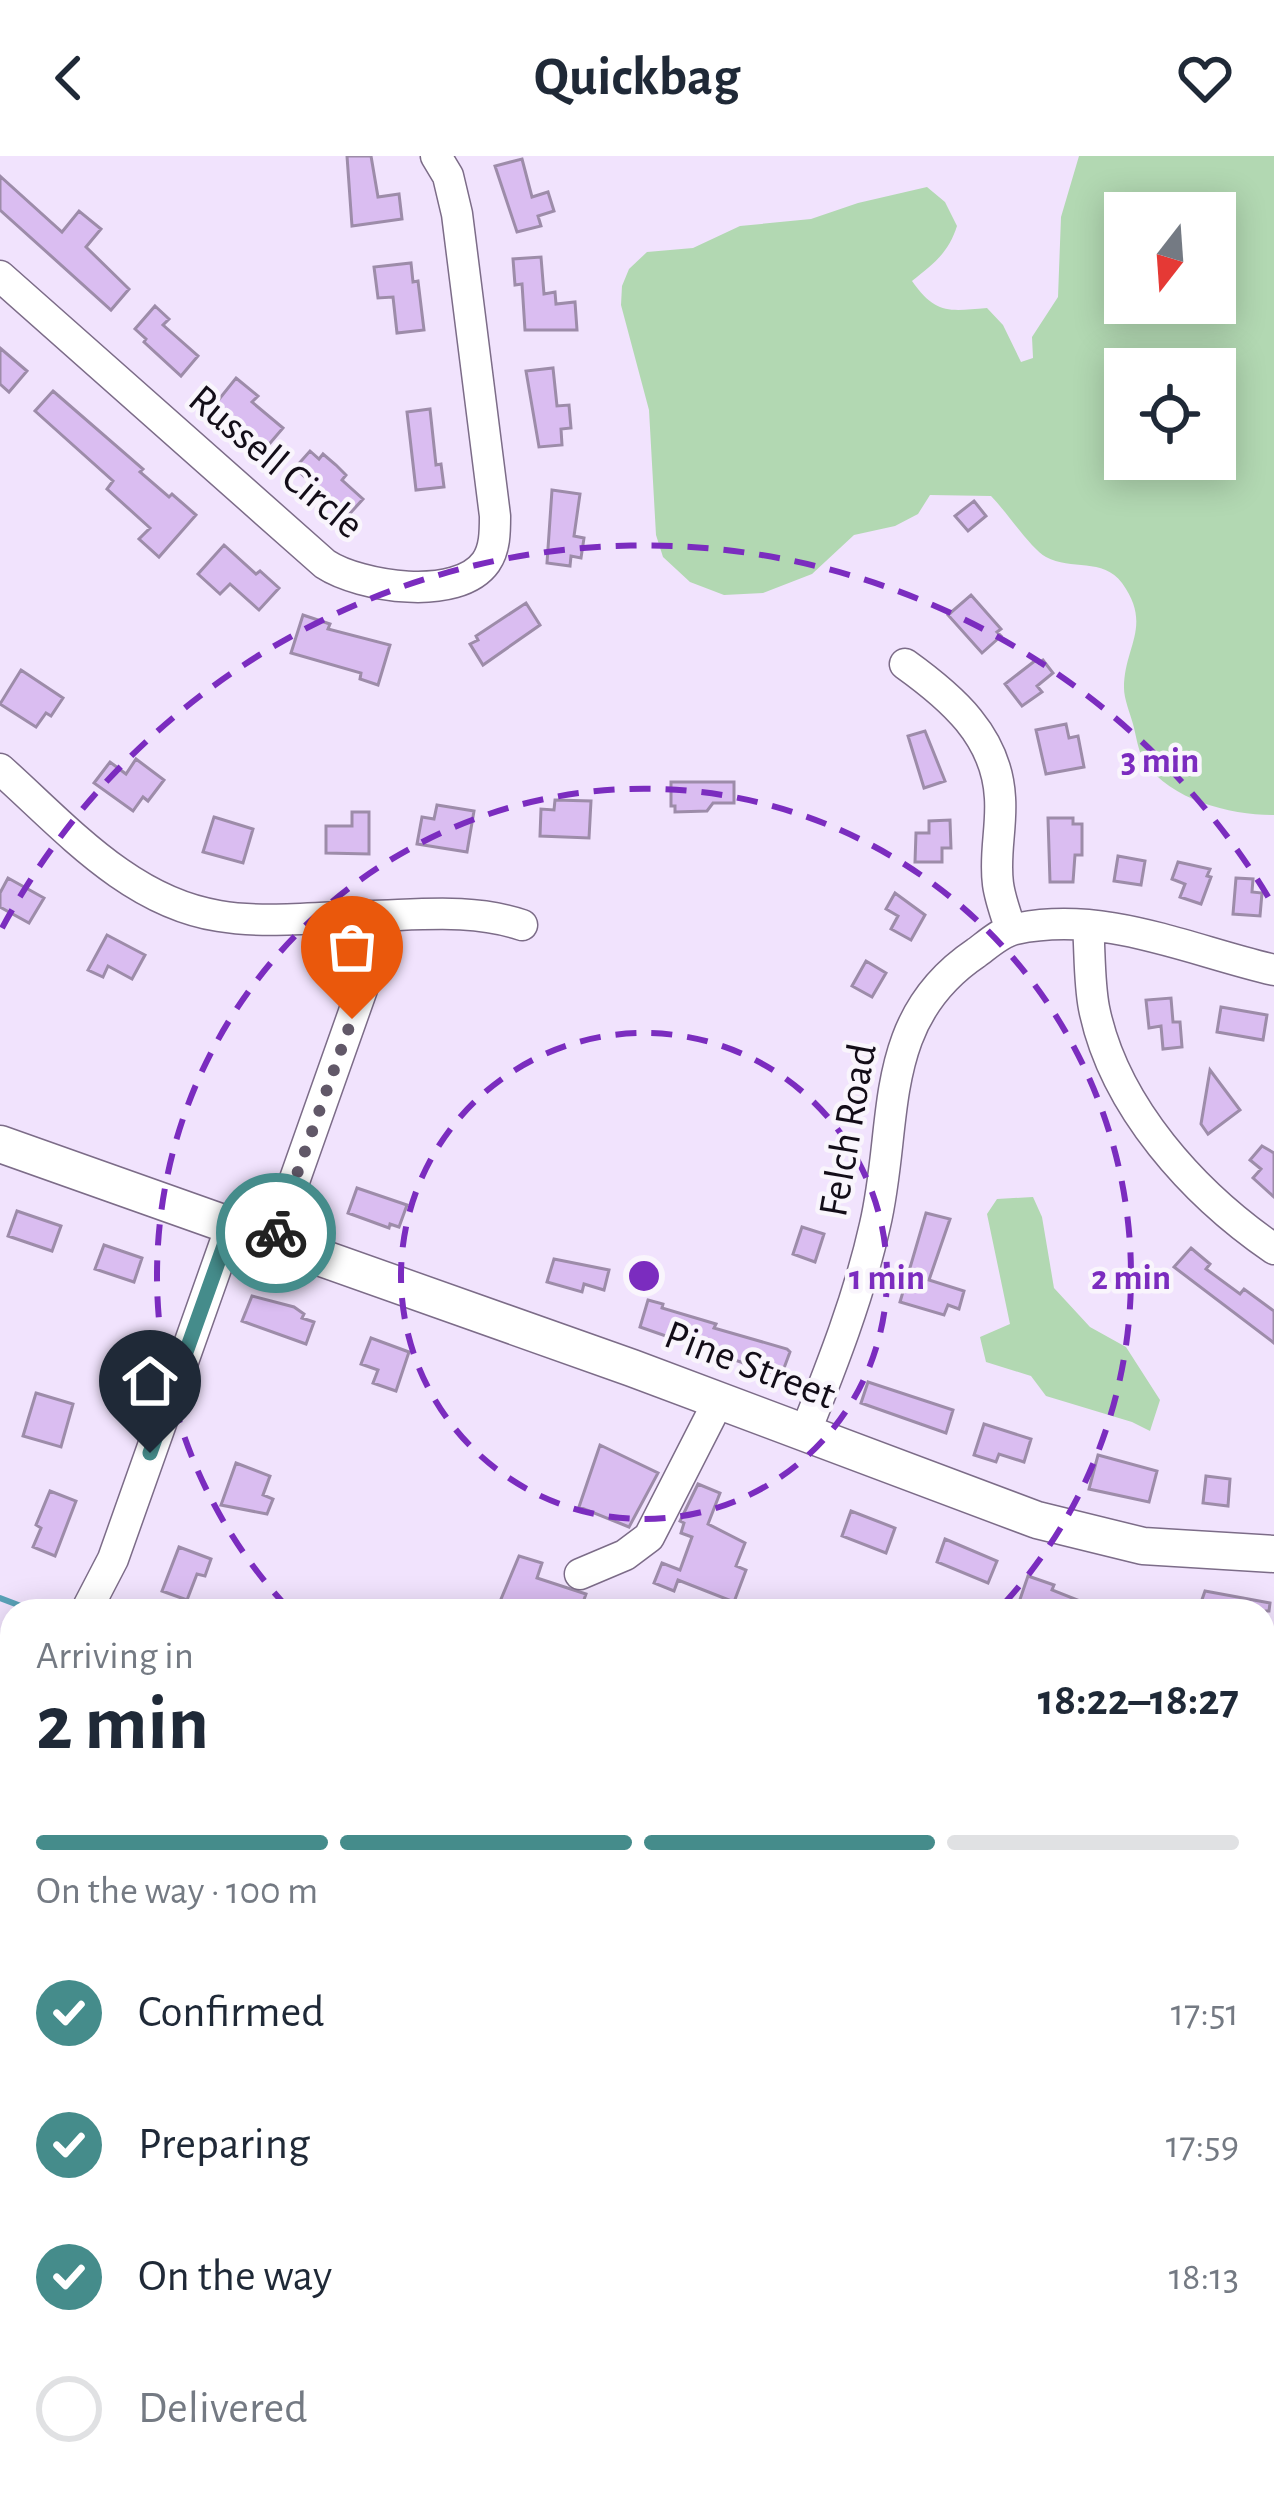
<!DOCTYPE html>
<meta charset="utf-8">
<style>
:root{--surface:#fff;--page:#f2f2f3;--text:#1f2937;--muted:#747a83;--line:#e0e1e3;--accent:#458c8b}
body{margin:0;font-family:"Alegreya Sans",sans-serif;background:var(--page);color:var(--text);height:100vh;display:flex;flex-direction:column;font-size:45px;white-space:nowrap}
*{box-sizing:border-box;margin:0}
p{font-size:39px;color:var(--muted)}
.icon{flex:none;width:66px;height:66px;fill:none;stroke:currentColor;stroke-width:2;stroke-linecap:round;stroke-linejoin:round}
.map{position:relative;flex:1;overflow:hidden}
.details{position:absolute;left:0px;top:1443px;width:1275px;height:900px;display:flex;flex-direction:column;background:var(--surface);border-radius:36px 36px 0 0;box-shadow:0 6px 30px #0003}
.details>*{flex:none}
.needle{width:78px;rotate:197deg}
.tools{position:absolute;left:1104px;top:36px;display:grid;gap:24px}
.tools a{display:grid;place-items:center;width:132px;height:132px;border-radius:0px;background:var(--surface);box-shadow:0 6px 30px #0003;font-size:60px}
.pin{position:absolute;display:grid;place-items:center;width:102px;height:102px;color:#fff;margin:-123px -51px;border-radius:50% 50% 50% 0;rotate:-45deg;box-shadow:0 0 12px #0007}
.pin .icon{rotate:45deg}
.courier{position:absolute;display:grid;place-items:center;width:120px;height:120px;margin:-60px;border:9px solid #458c8b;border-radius:50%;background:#fff;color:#222;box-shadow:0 3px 15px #0007}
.overview em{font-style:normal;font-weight:700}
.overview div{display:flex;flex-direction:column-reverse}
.overview{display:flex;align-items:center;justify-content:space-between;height:204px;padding:0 36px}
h1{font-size:78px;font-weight:700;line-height:90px}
.bar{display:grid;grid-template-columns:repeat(4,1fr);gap:18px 12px;align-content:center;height:144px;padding:0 36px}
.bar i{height:15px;border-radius:9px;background:var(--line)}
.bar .on{background:var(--accent)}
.bar p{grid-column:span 4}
ol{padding:0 36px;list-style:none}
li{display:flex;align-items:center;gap:36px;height:132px}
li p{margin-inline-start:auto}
li .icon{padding:12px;border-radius:50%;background:var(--accent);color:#fff;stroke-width:4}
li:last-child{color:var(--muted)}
li i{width:66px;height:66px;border:6px solid var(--line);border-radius:50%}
header{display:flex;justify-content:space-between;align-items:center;height:156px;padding:0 36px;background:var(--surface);font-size:54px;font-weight:700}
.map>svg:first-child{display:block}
.green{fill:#b2d8b2;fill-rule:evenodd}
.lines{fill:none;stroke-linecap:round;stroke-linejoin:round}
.stream{stroke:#5aa2b8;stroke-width:6}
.canal{stroke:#5aa2b8;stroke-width:21}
.building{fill:#dabdf1;stroke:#9d8ca9;stroke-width:3}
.minor-casing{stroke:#7c6c88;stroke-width:33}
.major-casing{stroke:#7c6c88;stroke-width:39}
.highway-casing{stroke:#7c6c88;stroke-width:45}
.minor{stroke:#fff;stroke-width:30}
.major{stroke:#fff;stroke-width:36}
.highway{stroke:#fff;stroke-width:42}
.done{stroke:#615868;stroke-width:12;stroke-dasharray:0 21.6}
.route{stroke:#458c8b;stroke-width:15}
.ring{fill:none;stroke:#7b2cbf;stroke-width:6;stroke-dasharray:21 15}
.labels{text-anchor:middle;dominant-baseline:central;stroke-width:9;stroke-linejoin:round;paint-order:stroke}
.street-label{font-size:42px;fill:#130d18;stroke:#f9f5fc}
.centre{fill:#7b2cbf;stroke:#f9f5fc;stroke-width:6}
.ring-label{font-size:36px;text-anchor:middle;font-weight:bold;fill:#7b2cbf;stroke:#f9f5fc;stroke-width:9;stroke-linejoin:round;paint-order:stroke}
</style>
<header><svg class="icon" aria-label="back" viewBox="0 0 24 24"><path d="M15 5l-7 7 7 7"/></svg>Quickbag<svg class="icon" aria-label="heart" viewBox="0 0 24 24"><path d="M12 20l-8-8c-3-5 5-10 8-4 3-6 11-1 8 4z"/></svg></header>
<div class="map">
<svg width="1274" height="2343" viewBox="0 0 1274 2343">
<rect width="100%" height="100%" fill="#f1e3fd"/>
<path class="green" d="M 1079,0 L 1274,0 L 1274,659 C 1230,659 1168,644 1143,603 C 1138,594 1136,579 1133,568 C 1130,557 1124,543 1124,532 C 1124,490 1153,470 1122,427 C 1103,401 1071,415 1046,401 C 1031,393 1006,355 991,340 L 930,339 L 918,358 L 895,370 L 854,379 L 812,418 L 763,437 L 724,439 L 690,426 L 663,401 L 656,379 L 649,254 L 621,149 L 622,130 L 629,113 L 647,96 L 693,92 L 740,70 L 811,63 L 858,47 L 927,31 L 945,46 L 957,70 C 948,98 933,108 912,125 C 936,159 949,155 987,152 L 1003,169 L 1021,206 L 1033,202 L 1032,181 L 1058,141 L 1061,61 ZM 1125,57 L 1215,57 L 1215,147 L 1125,147 ZM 1125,213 L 1215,213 L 1215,303 L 1125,303 Z
M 1033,1041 L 1042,1061 L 1054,1132 L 1090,1171 L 1126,1191 L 1160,1244 L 1150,1275 L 1132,1266 L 1046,1240 L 1031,1220 L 986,1206 L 980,1181 L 1010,1168 L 987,1058 L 997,1043 Z
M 1263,2327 L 1274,2330 L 1274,2343 L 720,2343 L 724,2331 L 1263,2331 Z"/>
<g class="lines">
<path class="stream" d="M 0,1442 L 34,1455
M 1263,2230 L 1274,2236
M 982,2343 L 982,2331
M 994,2343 L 1005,2331"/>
<path class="canal" d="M 1263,2296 L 1274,2299"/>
</g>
<path class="building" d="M 347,0 L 371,0 L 378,41 L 399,38 L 402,63 L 352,70 Z
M 522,3 L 532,41 L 548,36 L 554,55 L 538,60 L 541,70 L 517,76 L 495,10 Z
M 0,20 L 62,76 L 79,55 L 101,73 L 86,91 L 129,133 L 111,154 L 0,54 Z
M 541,101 L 544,138 L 555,136 L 556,148 L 575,146 L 577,174 L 525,174 L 522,128 L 515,129 L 513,103 Z
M 411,107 L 413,126 L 418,125 L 424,174 L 397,177 L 393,141 L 378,142 L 374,111 Z
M 155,150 L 169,163 L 163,169 L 198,200 L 181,220 L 144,186 L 146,183 L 135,173 Z
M 0,192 L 27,215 L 9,236 L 0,228 Z
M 553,212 L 557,250 L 569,249 L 571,272 L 561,273 L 562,289 L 539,291 L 526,215 Z
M 236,222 L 258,240 L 252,246 L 283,272 L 265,293 L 216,247 Z
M 53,235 L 143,313 L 140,316 L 169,341 L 172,338 L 196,359 L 159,401 L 139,383 L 150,372 L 107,333 L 113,325 L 35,255 Z
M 430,253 L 436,309 L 441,308 L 444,331 L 416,334 L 407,256 Z
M 310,295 L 319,303 L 323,298 L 336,309 L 346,319 L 342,324 L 363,343 L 345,363 L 306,329 L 309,325 L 295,312 Z
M 552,334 L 580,338 L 574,380 L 584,382 L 581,402 L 571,400 L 570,410 L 547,407 Z
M 974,345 L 986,360 L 968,375 L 955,360 Z
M 224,389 L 256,418 L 260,415 L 279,432 L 259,454 L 230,428 L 220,438 L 198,418 Z
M 971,439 L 1001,473 L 997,476 L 1001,480 L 982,497 L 948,459 Z
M 526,447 L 540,469 L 483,509 L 470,488 L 478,484 L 476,480 Z
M 303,459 L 330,468 L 328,473 L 390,489 L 378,529 L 360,523 L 361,517 L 291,497 Z
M 1036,504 L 1039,507 L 1043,504 L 1053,517 L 1037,530 L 1042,536 L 1022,550 L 1005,528 Z
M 21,514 L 63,542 L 51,560 L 46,557 L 36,571 L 0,548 Z
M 1066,568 L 1069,582 L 1078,580 L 1084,611 L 1046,618 L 1036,574 Z
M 925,575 L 945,625 L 924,632 L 908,580 Z
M 136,603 L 164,624 L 148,645 L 143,641 L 133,655 L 94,627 L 110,606 L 126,618 Z
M 671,626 L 734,626 L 734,647 L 713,647 L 707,655 L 675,656 L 675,650 L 671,650 Z
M 555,644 L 591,645 L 589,682 L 540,680 L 541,653 L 554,654 Z
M 437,649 L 474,655 L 467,696 L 417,688 L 422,661 L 434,663 Z
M 352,656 L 369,656 L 369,698 L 326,697 L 326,670 L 352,670 Z
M 214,661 L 253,673 L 243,707 L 203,696 Z
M 1048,662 L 1073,662 L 1073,668 L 1082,668 L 1082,699 L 1075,699 L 1073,726 L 1050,726 Z
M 950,664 L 951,692 L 942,692 L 942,706 L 915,706 L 916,677 L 929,677 L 929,665 Z
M 1118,700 L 1145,705 L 1141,729 L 1114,725 Z
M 1178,706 L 1210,713 L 1207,720 L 1211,721 L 1201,748 L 1180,741 L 1185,728 L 1172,723 Z
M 8,722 L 44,742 L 29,767 L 0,751 L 0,737 Z
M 1236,722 L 1253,723 L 1252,736 L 1262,737 L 1260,760 L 1233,758 Z
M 895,737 L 925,759 L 911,784 L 891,773 L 898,760 L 886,753 Z
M 107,779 L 145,799 L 132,823 L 108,810 L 103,821 L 88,814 Z
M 866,805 L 886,817 L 872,841 L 852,830 Z
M 1171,842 L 1173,866 L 1180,866 L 1182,891 L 1163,893 L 1161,870 L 1149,872 L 1146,844 Z
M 1221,851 L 1267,859 L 1263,884 L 1217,876 Z
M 1210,914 L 1240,954 L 1208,978 L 1201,968 Z
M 1262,990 L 1274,997 L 1274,1041 L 1253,1022 L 1261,1013 L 1250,1004 Z
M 357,1032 L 407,1049 L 399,1071 L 390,1068 L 389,1072 L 348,1057 Z
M 17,1055 L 61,1070 L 52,1095 L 8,1080 Z
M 926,1057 L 950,1063 L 929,1124 L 964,1135 L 959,1153 L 948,1149 L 944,1159 L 900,1146 Z
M 802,1071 L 824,1078 L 815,1106 L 793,1098 Z
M 104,1089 L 142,1102 L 134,1126 L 95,1113 Z
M 1191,1092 L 1210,1108 L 1206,1113 L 1240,1138 L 1244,1133 L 1274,1155 L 1274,1187 L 1174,1111 Z
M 554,1103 L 609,1114 L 604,1134 L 584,1128 L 582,1136 L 547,1126 Z
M 252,1140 L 294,1151 L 304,1158 L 302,1162 L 314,1166 L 306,1188 L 242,1165 Z
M 648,1144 L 663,1148 L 662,1152 L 716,1168 L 714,1172 L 787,1193 L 790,1196 L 781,1220 L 640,1171 Z
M 371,1182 L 409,1196 L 396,1235 L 373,1227 L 378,1214 L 361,1208 Z
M 868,1226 L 953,1254 L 946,1277 L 861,1247 Z
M 36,1237 L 73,1248 L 61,1291 L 23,1280 Z
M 984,1268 L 1031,1283 L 1024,1306 L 999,1298 L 996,1306 L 974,1299 Z
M 600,1289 L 658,1317 L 629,1371 L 579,1351 Z
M 1098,1299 L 1157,1315 L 1149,1346 L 1089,1333 Z
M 236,1307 L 270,1320 L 263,1339 L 273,1343 L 267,1358 L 221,1349 Z
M 1206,1320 L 1230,1323 L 1228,1350 L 1203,1347 Z
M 698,1328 L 720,1337 L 708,1368 L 745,1387 L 736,1410 L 746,1414 L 734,1446 L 678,1424 L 674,1435 L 654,1427 L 662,1407 L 680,1414 L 692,1381 L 681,1377 L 684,1367 L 680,1365 Z
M 50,1335 L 76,1345 L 55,1400 L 33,1391 L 41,1372 L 36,1369 Z
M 851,1355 L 895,1372 L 886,1397 L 842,1380 Z
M 945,1383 L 997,1405 L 988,1427 L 937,1406 Z
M 179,1391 L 211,1403 L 205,1420 L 197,1418 L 187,1444 L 162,1435 Z
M 519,1400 L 542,1407 L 537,1422 L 586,1438 L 580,1455 L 496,1455 Z
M 1028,1420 L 1054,1429 L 1052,1434 L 1105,1455 L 1016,1455 Z
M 1205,1435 L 1270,1447 L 1269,1455 L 1198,1455 Z"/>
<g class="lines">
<g class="minor-casing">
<path id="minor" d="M 0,120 L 325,408 C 360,431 458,446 486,406 C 495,393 495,376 495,360 L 457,58 L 448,20 L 436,0
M 905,508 C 951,541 997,580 1000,642 C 1002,671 994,699 998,728 C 1000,743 1006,759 1011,774
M 0,613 C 65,671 129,746 219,760 C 267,768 318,761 367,760 C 419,759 472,752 522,769
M 1088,769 C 1090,796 1089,826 1094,852 C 1114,951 1194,1038 1274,1093
M 273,1085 L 366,822 L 371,760
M 805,1277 C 832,1209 859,1141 875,1069 C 899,967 875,865 976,797 C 987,789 1001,776 1015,773 C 1105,754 1188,794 1274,814
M 580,1418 L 625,1399 L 649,1381 L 719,1244
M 86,1455 L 113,1403 L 231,1070
M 0,1519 L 12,1515
M 0,2240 L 12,2241
M 708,2331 L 732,2343
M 104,2343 L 107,2331
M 501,2343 L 502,2331"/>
</g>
<g class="major-casing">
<path id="major" d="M 0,988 L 632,1212 L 1037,1364 L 1143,1390 L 1274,1398"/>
</g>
<g class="highway-casing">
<path id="highway" d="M 0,1881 L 12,1882
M 0,1938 L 12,1939
M 1263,1994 L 1274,1994
M 1263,2052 L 1274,2051"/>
</g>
<use href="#minor" class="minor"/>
<use href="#major" class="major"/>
<use href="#highway" class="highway"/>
</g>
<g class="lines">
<path class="done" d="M 276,1077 L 352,863"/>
<path class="route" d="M 150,1297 L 231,1070 L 273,1085 L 276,1077"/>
</g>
<g class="ring">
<circle cx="644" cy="1120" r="243"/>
<path d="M288 1452A487 487 0 1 1 1000 1452"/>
<path d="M2 772A730 730 0 0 1 1273 749"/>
</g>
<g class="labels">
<g class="street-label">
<text transform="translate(276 306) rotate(40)">Russell Circle</text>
<text transform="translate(848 974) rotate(-80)">Felch Road</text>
<text transform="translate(750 1209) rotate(21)">Pine Street</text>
</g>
</g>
<circle cx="644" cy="1120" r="18" class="centre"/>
<g class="ring-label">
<text x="1160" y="616">3 min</text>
<text x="887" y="1133">1 min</text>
<text x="1131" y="1133">2 min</text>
</g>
</svg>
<div class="tools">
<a><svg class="needle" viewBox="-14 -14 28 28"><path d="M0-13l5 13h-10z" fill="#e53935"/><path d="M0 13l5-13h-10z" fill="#747a83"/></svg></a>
<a><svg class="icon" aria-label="locate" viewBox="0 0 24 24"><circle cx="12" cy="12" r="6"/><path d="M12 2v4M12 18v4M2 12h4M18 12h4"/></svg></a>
</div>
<div class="pin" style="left:352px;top:863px;background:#ea580c"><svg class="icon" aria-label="bag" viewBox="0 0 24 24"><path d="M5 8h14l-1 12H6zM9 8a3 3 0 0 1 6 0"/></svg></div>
<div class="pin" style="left:150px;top:1297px;background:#1f2937"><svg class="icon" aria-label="home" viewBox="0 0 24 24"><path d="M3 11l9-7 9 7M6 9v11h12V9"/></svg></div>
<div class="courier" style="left:276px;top:1077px"><svg class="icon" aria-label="bike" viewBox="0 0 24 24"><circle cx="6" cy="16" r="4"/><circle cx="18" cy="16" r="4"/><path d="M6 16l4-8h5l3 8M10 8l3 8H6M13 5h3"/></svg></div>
<section class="details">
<div class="overview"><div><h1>2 min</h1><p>Arriving in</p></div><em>18:22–18:27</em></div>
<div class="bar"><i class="on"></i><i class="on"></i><i class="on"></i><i></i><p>On the way · 100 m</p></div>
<ol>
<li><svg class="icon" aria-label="check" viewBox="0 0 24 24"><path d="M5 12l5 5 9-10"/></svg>Confirmed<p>17:51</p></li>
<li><svg class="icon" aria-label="check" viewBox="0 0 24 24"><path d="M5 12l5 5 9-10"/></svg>Preparing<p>17:59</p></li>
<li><svg class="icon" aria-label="check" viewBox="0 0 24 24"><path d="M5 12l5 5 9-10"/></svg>On the way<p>18:13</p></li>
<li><i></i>Delivered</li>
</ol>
</section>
</div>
